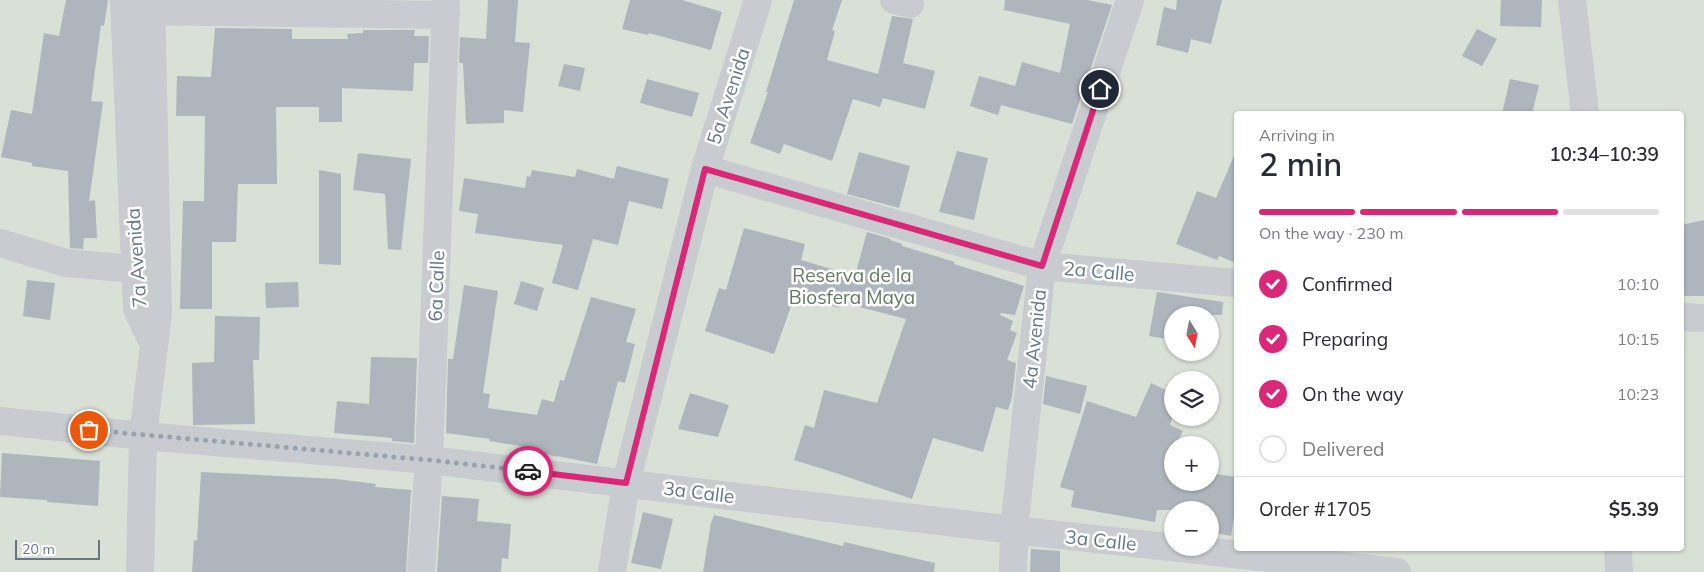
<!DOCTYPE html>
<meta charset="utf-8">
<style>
:root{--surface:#fff;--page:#f7f7f7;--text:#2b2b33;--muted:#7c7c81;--line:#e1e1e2;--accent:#db2777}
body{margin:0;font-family:Mulish,sans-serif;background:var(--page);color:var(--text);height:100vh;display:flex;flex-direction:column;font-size:19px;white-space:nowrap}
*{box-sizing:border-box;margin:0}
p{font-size:16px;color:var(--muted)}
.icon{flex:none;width:28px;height:28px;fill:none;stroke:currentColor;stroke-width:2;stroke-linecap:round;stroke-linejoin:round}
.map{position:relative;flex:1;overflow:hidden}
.side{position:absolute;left:1234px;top:111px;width:450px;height:440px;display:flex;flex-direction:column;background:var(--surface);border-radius:5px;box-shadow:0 1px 4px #0004}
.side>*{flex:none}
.needle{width:32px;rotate:169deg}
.controls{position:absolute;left:1164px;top:306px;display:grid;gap:10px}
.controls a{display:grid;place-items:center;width:55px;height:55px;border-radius:50%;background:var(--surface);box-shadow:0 1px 4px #0004;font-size:25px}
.scale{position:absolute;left:15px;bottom:12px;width:85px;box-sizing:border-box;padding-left:5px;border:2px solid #667587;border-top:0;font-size:14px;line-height:18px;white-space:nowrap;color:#667587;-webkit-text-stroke:4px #fff;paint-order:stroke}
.pin{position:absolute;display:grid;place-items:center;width:42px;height:42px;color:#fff;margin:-21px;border:2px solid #fff;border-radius:50%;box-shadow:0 1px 5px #0007}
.courier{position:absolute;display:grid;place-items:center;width:50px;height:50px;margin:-25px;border:4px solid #db2777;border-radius:50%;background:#fff;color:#222;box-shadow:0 1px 6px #0007}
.head em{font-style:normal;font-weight:600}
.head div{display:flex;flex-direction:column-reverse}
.head{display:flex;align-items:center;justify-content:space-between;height:85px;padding:0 25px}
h1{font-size:32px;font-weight:600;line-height:38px}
.bar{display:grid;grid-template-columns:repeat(4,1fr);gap:8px 5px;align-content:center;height:60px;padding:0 25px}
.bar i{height:6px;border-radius:4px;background:var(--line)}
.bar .selected{background:var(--accent)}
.bar p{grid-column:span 4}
.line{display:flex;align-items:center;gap:12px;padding:0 25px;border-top:1px solid var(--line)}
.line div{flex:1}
ol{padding:0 25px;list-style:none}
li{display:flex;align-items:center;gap:15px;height:55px}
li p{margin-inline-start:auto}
li .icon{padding:5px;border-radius:50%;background:var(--accent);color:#fff;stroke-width:4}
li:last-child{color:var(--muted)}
li i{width:28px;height:28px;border:2px solid var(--line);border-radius:50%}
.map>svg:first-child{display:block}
.green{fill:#d9e0d6;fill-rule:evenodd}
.building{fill:#aeb5bc}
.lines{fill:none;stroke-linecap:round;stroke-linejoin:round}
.minor{stroke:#c8cbcf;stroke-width:28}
.done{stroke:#99a3ae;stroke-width:5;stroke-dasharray:0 9}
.route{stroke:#db2777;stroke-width:6}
.labels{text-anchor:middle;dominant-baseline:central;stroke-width:5;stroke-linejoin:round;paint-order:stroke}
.street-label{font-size:19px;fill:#667587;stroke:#fff}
.park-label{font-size:19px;fill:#647961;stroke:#fff}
</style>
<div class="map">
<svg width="1704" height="572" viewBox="0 0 1704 572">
<rect width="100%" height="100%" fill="#f8f8f5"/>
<path class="green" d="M 0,0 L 1704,0 L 1704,572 L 0,572 ZM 1236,114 L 1681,114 L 1681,549 L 1236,549 ZM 1172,315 L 1210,315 L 1210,352 L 1172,352 ZM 1172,380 L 1210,380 L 1210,418 L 1172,418 ZM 1172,445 L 1210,445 L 1210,482 L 1172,482 ZM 1172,510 L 1210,510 L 1210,548 L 1172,548 Z"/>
<path class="building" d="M 66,0 L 108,0 L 104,26 L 101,25 L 91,101 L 103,102 L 89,201 L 95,200 L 97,238 L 84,238 L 83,249 L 70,248 L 68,171 L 32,166 L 32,163 L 1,157 L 11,110 L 32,114 L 44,33 L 59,36 Z
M 488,0 L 518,0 L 515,42 L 530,43 L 523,112 L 504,110 L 504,123 L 466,124 L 463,63 L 459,63 L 460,37 L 486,39 Z
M 630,0 L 682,0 L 722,12 L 711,50 L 649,33 L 648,35 L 622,29 Z
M 794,0 L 842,0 L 832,30 L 835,31 L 827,60 L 878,74 L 892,16 L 913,19 L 903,63 L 935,71 L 925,109 L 883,98 L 880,107 L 853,99 L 832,161 L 784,144 L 780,154 L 750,143 L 768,92 L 766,92 Z
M 1005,0 L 1087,0 L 1112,5 L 1072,124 L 1001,105 L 998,115 L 970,106 L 979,76 L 1015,86 L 1022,62 L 1060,73 L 1070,24 L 1004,10 Z
M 1177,0 L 1222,0 L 1211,44 L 1191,39 L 1188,53 L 1156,45 L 1164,7 L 1176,10 Z
M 1501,0 L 1542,0 L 1541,27 L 1500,26 Z
M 215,28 L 292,29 L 292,39 L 348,39 L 347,34 L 363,33 L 363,30 L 415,30 L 414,36 L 429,36 L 428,63 L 414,63 L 413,91 L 342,88 L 342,122 L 319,122 L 319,107 L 276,107 L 277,184 L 238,184 L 236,242 L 212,242 L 212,309 L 180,309 L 183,201 L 204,201 L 205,116 L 176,116 L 177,76 L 211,77 Z
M 1477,29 L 1497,39 L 1482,66 L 1462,56 Z
M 564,64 L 585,68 L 580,91 L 558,86 Z
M 647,79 L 699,93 L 692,117 L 640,103 Z
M 1510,79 L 1539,85 L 1532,114 L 1502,114 Z
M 957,151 L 988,158 L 974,220 L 939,212 Z
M 1236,151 L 1236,263 L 1219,256 L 1217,260 L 1176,244 L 1197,191 L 1216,198 Z
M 859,152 L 910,166 L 899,208 L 847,194 Z
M 358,153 L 411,159 L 401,250 L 388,249 L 385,194 L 353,190 Z
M 617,166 L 669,179 L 662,209 L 629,201 L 618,245 L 593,239 L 578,290 L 552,283 L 563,245 L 475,233 L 478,214 L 459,211 L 464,178 L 525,188 L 527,176 L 530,177 L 532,170 L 575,177 L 577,169 L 614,179 Z
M 319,170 L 341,174 L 341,265 L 319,264 Z
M 1704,220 L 1704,296 L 1681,296 L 1681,225 Z
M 744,228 L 805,244 L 801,260 L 855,276 L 867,232 L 891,239 L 890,240 L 902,244 L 902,246 L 955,262 L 954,264 L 1024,286 L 1015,315 L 1001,313 L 1000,315 L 1013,321 L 1010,330 L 1017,333 L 1007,360 L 1016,363 L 1012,397 L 1008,410 L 996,407 L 983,452 L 933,438 L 912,499 L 839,474 L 794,460 L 805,425 L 814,428 L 824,390 L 877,403 L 906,319 L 840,302 L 839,308 L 795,295 L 774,354 L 705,331 L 719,288 L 726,290 Z
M 27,280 L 55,283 L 50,320 L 23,316 Z
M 521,281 L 544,288 L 537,311 L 514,304 Z
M 298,282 L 299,307 L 266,308 L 265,283 Z
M 464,285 L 498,291 L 483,393 L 490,394 L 488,408 L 537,415 L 542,399 L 554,402 L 560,380 L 564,381 L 591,297 L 636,309 L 626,342 L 635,344 L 625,383 L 618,381 L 597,464 L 557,456 L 557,457 L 520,446 L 489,441 L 490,439 L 446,433 L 448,359 L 453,359 Z
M 1157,292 L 1223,302 L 1222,315 L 1172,315 L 1172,340 L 1149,336 Z
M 215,316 L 260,317 L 259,360 L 253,360 L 255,424 L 193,425 L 192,363 L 214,362 Z
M 371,357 L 417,358 L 414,443 L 392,441 L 392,438 L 334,433 L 337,401 L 369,404 Z
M 1046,376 L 1087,386 L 1080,414 L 1043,404 Z
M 1151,383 L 1172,393 L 1172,419 L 1170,425 L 1183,431 L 1176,445 L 1172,445 L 1172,454 L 1167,466 L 1172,467 L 1172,482 L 1210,482 L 1210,473 L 1236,477 L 1236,503 L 1231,536 L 1210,532 L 1210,510 L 1157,510 L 1155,522 L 1071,507 L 1074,491 L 1060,487 L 1087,401 L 1136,417 Z
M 690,393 L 729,405 L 718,437 L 678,429 Z
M 2,453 L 100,461 L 98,506 L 47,502 L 47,500 L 0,497 Z
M 201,472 L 336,479 L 376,484 L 375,487 L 411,490 L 406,572 L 192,572 L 194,540 L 197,541 Z
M 442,496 L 479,499 L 477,521 L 511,524 L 508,559 L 502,558 L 501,572 L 437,572 Z
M 643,512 L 673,519 L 661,569 L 631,563 Z
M 714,515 L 843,546 L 844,542 L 935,563 L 934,572 L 703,572 L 711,523 Z
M 1031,549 L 1060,551 L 1060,572 L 1030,572 Z"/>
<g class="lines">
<path class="minor" d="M 124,0 L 137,309 L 154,345
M 894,0 L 910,4
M 1572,0 L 1585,114
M 134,11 L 446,15
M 705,169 L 1042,266 L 1236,283
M 0,243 L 66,263 L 135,269 L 153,267
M 1681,317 L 1704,318
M 0,421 L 143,436 L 429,460 L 1014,530 L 1397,572
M 1618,549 L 1619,572
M 140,572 L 143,436 L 158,313 L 151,0
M 421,572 L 429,460 L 446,0
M 612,572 L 626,483 L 705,169 L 758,0
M 1013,572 L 1014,530 L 1042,266 L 1130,0"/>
</g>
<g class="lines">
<path class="done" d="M 89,430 L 429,460 L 528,471"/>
<path class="route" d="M 528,471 L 626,483 L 705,169 L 1042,266 L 1100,89"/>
</g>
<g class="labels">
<g class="street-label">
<text transform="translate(728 96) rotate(-72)">5a Avenida</text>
<text transform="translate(136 258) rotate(-94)">7a Avenida</text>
<text transform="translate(1099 271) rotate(5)">2a Calle</text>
<text transform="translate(436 286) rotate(-88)">6a Calle</text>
<text transform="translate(1034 339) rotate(-84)">4a Avenida</text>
<text transform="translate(699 492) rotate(7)">3a Calle</text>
<text transform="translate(1101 540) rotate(6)">3a Calle</text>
</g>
<g class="park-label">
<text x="852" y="275">Reserva de la<tspan x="852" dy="22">Biosfera Maya</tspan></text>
</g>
</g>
</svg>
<div class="controls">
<a><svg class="needle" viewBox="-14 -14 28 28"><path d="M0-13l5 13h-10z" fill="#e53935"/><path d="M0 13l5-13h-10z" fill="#7c7c81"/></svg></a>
<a><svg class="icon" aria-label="layers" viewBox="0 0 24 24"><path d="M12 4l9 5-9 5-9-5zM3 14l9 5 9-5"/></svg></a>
<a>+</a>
<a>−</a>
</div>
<div class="scale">20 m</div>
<div class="pin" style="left:89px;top:430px;background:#ea580c"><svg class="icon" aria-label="bag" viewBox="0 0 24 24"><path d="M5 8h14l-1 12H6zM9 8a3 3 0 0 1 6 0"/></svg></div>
<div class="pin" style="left:1100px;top:89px;background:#1f2937"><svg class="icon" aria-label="home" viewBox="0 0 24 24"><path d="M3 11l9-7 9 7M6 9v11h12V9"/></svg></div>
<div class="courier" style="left:528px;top:471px"><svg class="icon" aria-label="car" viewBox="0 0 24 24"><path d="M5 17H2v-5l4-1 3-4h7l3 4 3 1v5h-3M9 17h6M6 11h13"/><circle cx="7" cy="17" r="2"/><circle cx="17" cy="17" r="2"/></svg></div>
<section class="side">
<div class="head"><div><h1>2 min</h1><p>Arriving in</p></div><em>10:34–10:39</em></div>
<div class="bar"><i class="selected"></i><i class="selected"></i><i class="selected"></i><i></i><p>On the way · 230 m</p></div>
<ol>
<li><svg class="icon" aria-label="check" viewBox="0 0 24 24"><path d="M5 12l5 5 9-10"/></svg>Confirmed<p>10:10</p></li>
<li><svg class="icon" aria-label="check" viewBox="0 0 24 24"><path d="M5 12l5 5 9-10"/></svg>Preparing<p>10:15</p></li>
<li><svg class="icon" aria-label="check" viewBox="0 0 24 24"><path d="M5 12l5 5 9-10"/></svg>On the way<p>10:23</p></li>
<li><i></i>Delivered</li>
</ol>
<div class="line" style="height:65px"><div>Order #1705</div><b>$5.39</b></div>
</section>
</div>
